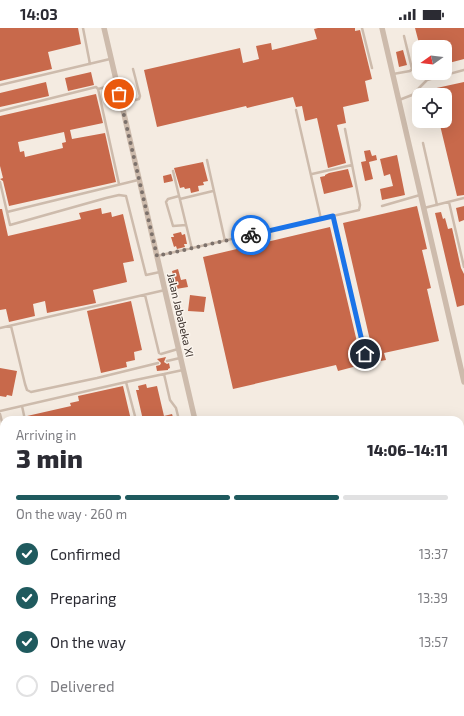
<!DOCTYPE html>
<meta charset="utf-8">
<style>
:root{--surface:#fff;--page:#f2f2f3;--text:#2b2b33;--muted:#7c7c81;--line:#e1e1e2;--accent:#1f5a5e}
body{margin:0;font-family:"Exo 2",sans-serif;background:var(--page);color:var(--text);height:100vh;display:flex;flex-direction:column;font-size:15px;white-space:nowrap}
*{box-sizing:border-box;margin:0}
p{font-size:13px;color:var(--muted)}
.icon{flex:none;width:22px;height:22px;fill:none;stroke:currentColor;stroke-width:2;stroke-linecap:round;stroke-linejoin:round}
.map{position:relative;flex:1;overflow:hidden}
.panel{position:absolute;left:0px;top:388px;width:464px;height:300px;display:flex;flex-direction:column;background:var(--surface);border-radius:12px 12px 0 0;box-shadow:0 4px 16px #0002}
.panel>*{flex:none}
.needle{width:26px;rotate:256deg}
.tools{position:absolute;left:412px;top:12px;display:grid;gap:8px}
.tools a{display:grid;place-items:center;width:40px;height:40px;border-radius:8px;background:var(--surface);box-shadow:0 4px 16px #0002;font-size:20px}
.pin{position:absolute;display:grid;place-items:center;width:34px;height:34px;color:#fff;margin:-17px;border:2px solid #fff;border-radius:50%;box-shadow:0 1px 4px #0007}
.courier{position:absolute;display:grid;place-items:center;width:40px;height:40px;margin:-20px;border:3px solid #1a73e8;border-radius:50%;background:#fff;color:#222;box-shadow:0 1px 5px #0007}
.headline em{font-style:normal;font-weight:800}
.headline div{display:flex;flex-direction:column-reverse}
.headline{display:flex;align-items:center;justify-content:space-between;height:68px;padding:0 16px}
h1{font-size:26px;font-weight:800;line-height:30px}
.bar{display:grid;grid-template-columns:repeat(4,1fr);gap:6px 4px;align-content:center;height:48px;padding:0 16px}
.bar i{height:5px;border-radius:3px;background:var(--line)}
.bar .selected{background:var(--accent)}
.bar p{grid-column:span 4}
ol{padding:0 16px;list-style:none}
li{display:flex;align-items:center;gap:12px;height:44px}
li p{margin-inline-start:auto}
li .icon{padding:4px;border-radius:50%;background:var(--accent);color:#fff;stroke-width:4}
li:last-child{color:var(--muted)}
li i{width:22px;height:22px;border:2px solid var(--line);border-radius:50%}
.status{display:flex;justify-content:space-between;align-items:center;height:28px;padding:0 20px;background:var(--surface);direction:ltr}
.status svg{height:11px;fill:currentColor}
.map>svg:first-child{display:block}
.building{fill:#c8694b;fill-rule:evenodd}
.lines{fill:none;stroke-linecap:round;stroke-linejoin:round}
.lane{stroke:#cdbbac;stroke-width:2.5}
.street{stroke:#cdbbac;stroke-width:5.5}
.secondary{stroke:#a18a7d;stroke-width:8}
.done{stroke:#7c716b;stroke-width:4;stroke-dasharray:0 7.2}
.route{stroke:#1a73e8;stroke-width:5}
.labels{text-anchor:middle;dominant-baseline:central;stroke-width:3;stroke-linejoin:round;paint-order:stroke}
.street-label{font-size:11px;fill:#3b302b;stroke:#fbf5ee}
</style>
<div class="status"><b>14:03</b><svg viewBox="0 0 49 12"><path d="M0 12V9h3v3zM5 12V6h3v6zM10 12V3h3v9zM15 12V0h3v12zM26 1h20v11H26zM47 4h2v5h-2z"/></svg></div>
<div class="map">
<svg width="464" height="688" viewBox="0 0 464 688">
<rect width="100%" height="100%" fill="#f4ebe1"/>
<path class="building" d="M 0,0 L 78,0 L 81,16 L 48,24 L 52,41 L 0,53 Z
M 318,0 L 355,0 L 355,3 L 360,2 L 372,51 L 365,53 L 369,73 L 343,79 L 346,95 L 337,97 L 346,135 L 328,140 L 317,90 L 305,93 L 302,78 L 296,79 L 293,69 L 247,80 L 246,78 L 157,99 L 144,42 L 240,20 L 243,35 L 259,31 L 256,18 L 271,15 L 272,22 L 317,11 L 314,1 Z
M 415,0 L 464,0 L 464,31 L 445,36 L 445,19 L 420,19 Z
M 403,22 L 407,37 L 399,39 L 396,24 Z
M 91,44 L 94,57 L 68,63 L 65,50 Z
M 46,54 L 49,68 L 0,79 L 0,65 Z
M 464,54 L 464,167 L 457,168 L 439,93 L 445,93 L 445,67 L 434,67 L 432,61 Z
M 96,66 L 103,95 L 70,102 L 72,111 L 105,105 L 116,154 L 9,178 L 3,153 L 0,151 L 3,150 L 0,138 L 0,88 ZM 64,104 L 66,114 L 62,115 L 63,120 L 25,129 L 24,123 L 20,124 L 18,114 Z
M 370,122 L 372,128 L 376,127 L 377,132 L 369,134 L 373,151 L 365,153 L 361,134 L 366,133 L 364,123 Z
M 397,127 L 405,167 L 382,172 L 380,161 L 393,158 L 390,146 L 384,148 L 380,131 Z
M 203,134 L 208,153 L 203,154 L 204,157 L 198,158 L 199,163 L 191,165 L 190,160 L 185,161 L 184,159 L 180,160 L 174,140 Z
M 348,141 L 353,159 L 324,166 L 320,149 L 325,148 L 325,147 L 329,145 Z
M 171,146 L 173,153 L 164,155 L 163,148 Z
M 417,178 L 427,221 L 422,222 L 431,260 L 427,261 L 439,313 L 384,325 L 386,332 L 375,334 L 343,195 Z
M 464,178 L 464,192 L 459,194 L 456,180 Z
M 101,180 L 102,186 L 111,184 L 112,189 L 123,186 L 134,233 L 123,235 L 127,254 L 93,262 L 96,275 L 47,285 L 45,273 L 33,276 L 35,288 L 9,294 L 6,281 L 0,282 L 0,181 L 2,181 L 8,208 L 81,191 L 79,185 Z
M 441,184 L 443,191 L 445,190 L 448,201 L 452,200 L 461,240 L 464,246 L 464,277 L 457,279 L 435,185 Z
M 330,199 L 361,331 L 355,332 L 357,338 L 338,343 L 336,337 L 233,361 L 203,229 Z
M 181,204 L 182,207 L 185,206 L 187,216 L 184,216 L 185,219 L 177,221 L 176,218 L 174,219 L 171,209 L 174,209 L 173,206 Z
M 178,241 L 181,252 L 186,251 L 188,259 L 176,261 L 172,243 Z
M 190,267 L 206,269 L 204,284 L 188,283 Z
M 131,273 L 142,322 L 134,324 L 135,332 L 126,334 L 127,339 L 101,345 L 87,283 Z
M 166,329 L 164,334 L 167,336 L 169,335 L 170,340 L 168,341 L 168,342 L 157,343 L 156,338 L 160,337 L 161,335 L 157,331 Z
M 0,340 L 17,343 L 12,368 L 7,367 L 6,369 L 0,368 Z
M 146,356 L 147,360 L 157,358 L 164,388 L 172,386 L 174,392 L 143,392 L 136,362 L 139,362 L 138,358 Z
M 123,358 L 131,392 L 28,392 L 27,388 L 71,378 L 70,375 L 79,373 L 78,368 Z"/>
<g class="lines">
<path class="lane" d="M 83,0 L 90,36
M 362,0 L 372,40
M 393,46 L 410,43 L 412,41 L 404,8
M 0,57 L 110,31
M 98,61 L 119,156
M 399,72 L 412,67 L 427,52 L 464,42
M 121,76 L 139,71 L 140,68 L 133,41
M 296,82 L 321,191
M 0,83 L 96,59 L 98,61 L 117,56
M 423,115 L 437,177
M 207,132 L 225,213
M 173,143 L 192,221
M 312,146 L 352,137
M 0,154 L 10,197 L 106,170 L 119,167 L 126,168 L 146,247 L 160,244
M 179,168 L 168,171 L 166,174 L 173,198 L 186,197
M 180,171 L 213,163
M 449,174 L 464,239
M 382,178 L 420,167
M 424,180 L 464,170
M 7,184 L 138,152
M 333,188 L 365,327
M 157,228 L 359,182 L 360,177 L 345,101
M 145,267 L 159,325 L 161,326 L 178,321
M 11,298 L 25,356 L 27,362 L 31,364 L 97,350 L 158,335
M 0,300 L 165,262
M 167,333 L 180,330
M 164,346 L 170,372 L 176,380 L 179,392
M 126,354 L 136,392
M 22,378 L 25,392
M 0,383 L 126,354 L 183,342
M 0,386 L 4,402
M 0,542 L 4,560
M 460,544 L 464,543
M 460,603 L 464,602
M 32,684 L 33,688
M 337,684 L 338,688
M 78,687 L 91,684"/>
<path class="street" d="M 104,0 L 195,392
M 382,0 L 464,354
M 263,684 L 264,688"/>
<path class="secondary" d="M 460,618 L 464,617
M 460,652 L 464,651
M 160,688 L 176,684
M 305,688 L 324,684"/>
</g>
<g class="lines">
<path class="done" d="M 119,66 L 157,228 L 251,207"/>
<path class="route" d="M 251,207 L 333,188 L 365,326"/>
</g>
<g class="labels">
<g class="street-label">
<text transform="translate(181 287) rotate(77)">Jalan Jababeka XI</text>
</g>
</g>
</svg>
<div class="tools">
<a><svg class="needle" viewBox="-14 -14 28 28"><path d="M0-13l5 13h-10z" fill="#e53935"/><path d="M0 13l5-13h-10z" fill="#7c7c81"/></svg></a>
<a><svg class="icon" aria-label="locate" viewBox="0 0 24 24"><circle cx="12" cy="12" r="6"/><path d="M12 2v4M12 18v4M2 12h4M18 12h4"/></svg></a>
</div>
<div class="pin" style="left:119px;top:66px;background:#ea580c"><svg class="icon" aria-label="bag" viewBox="0 0 24 24"><path d="M5 8h14l-1 12H6zM9 8a3 3 0 0 1 6 0"/></svg></div>
<div class="pin" style="left:365px;top:326px;background:#1f2937"><svg class="icon" aria-label="home" viewBox="0 0 24 24"><path d="M3 11l9-7 9 7M6 9v11h12V9"/></svg></div>
<div class="courier" style="left:251px;top:207px"><svg class="icon" aria-label="bike" viewBox="0 0 24 24"><circle cx="6" cy="16" r="4"/><circle cx="18" cy="16" r="4"/><path d="M6 16l4-8h5l3 8M10 8l3 8H6M13 5h3"/></svg></div>
<section class="panel">
<div class="headline"><div><h1>3 min</h1><p>Arriving in</p></div><em>14:06–14:11</em></div>
<div class="bar"><i class="selected"></i><i class="selected"></i><i class="selected"></i><i></i><p>On the way · 260 m</p></div>
<ol>
<li><svg class="icon" aria-label="check" viewBox="0 0 24 24"><path d="M5 12l5 5 9-10"/></svg>Confirmed<p>13:37</p></li>
<li><svg class="icon" aria-label="check" viewBox="0 0 24 24"><path d="M5 12l5 5 9-10"/></svg>Preparing<p>13:39</p></li>
<li><svg class="icon" aria-label="check" viewBox="0 0 24 24"><path d="M5 12l5 5 9-10"/></svg>On the way<p>13:57</p></li>
<li><i></i>Delivered</li>
</ol>
</section>
</div>
